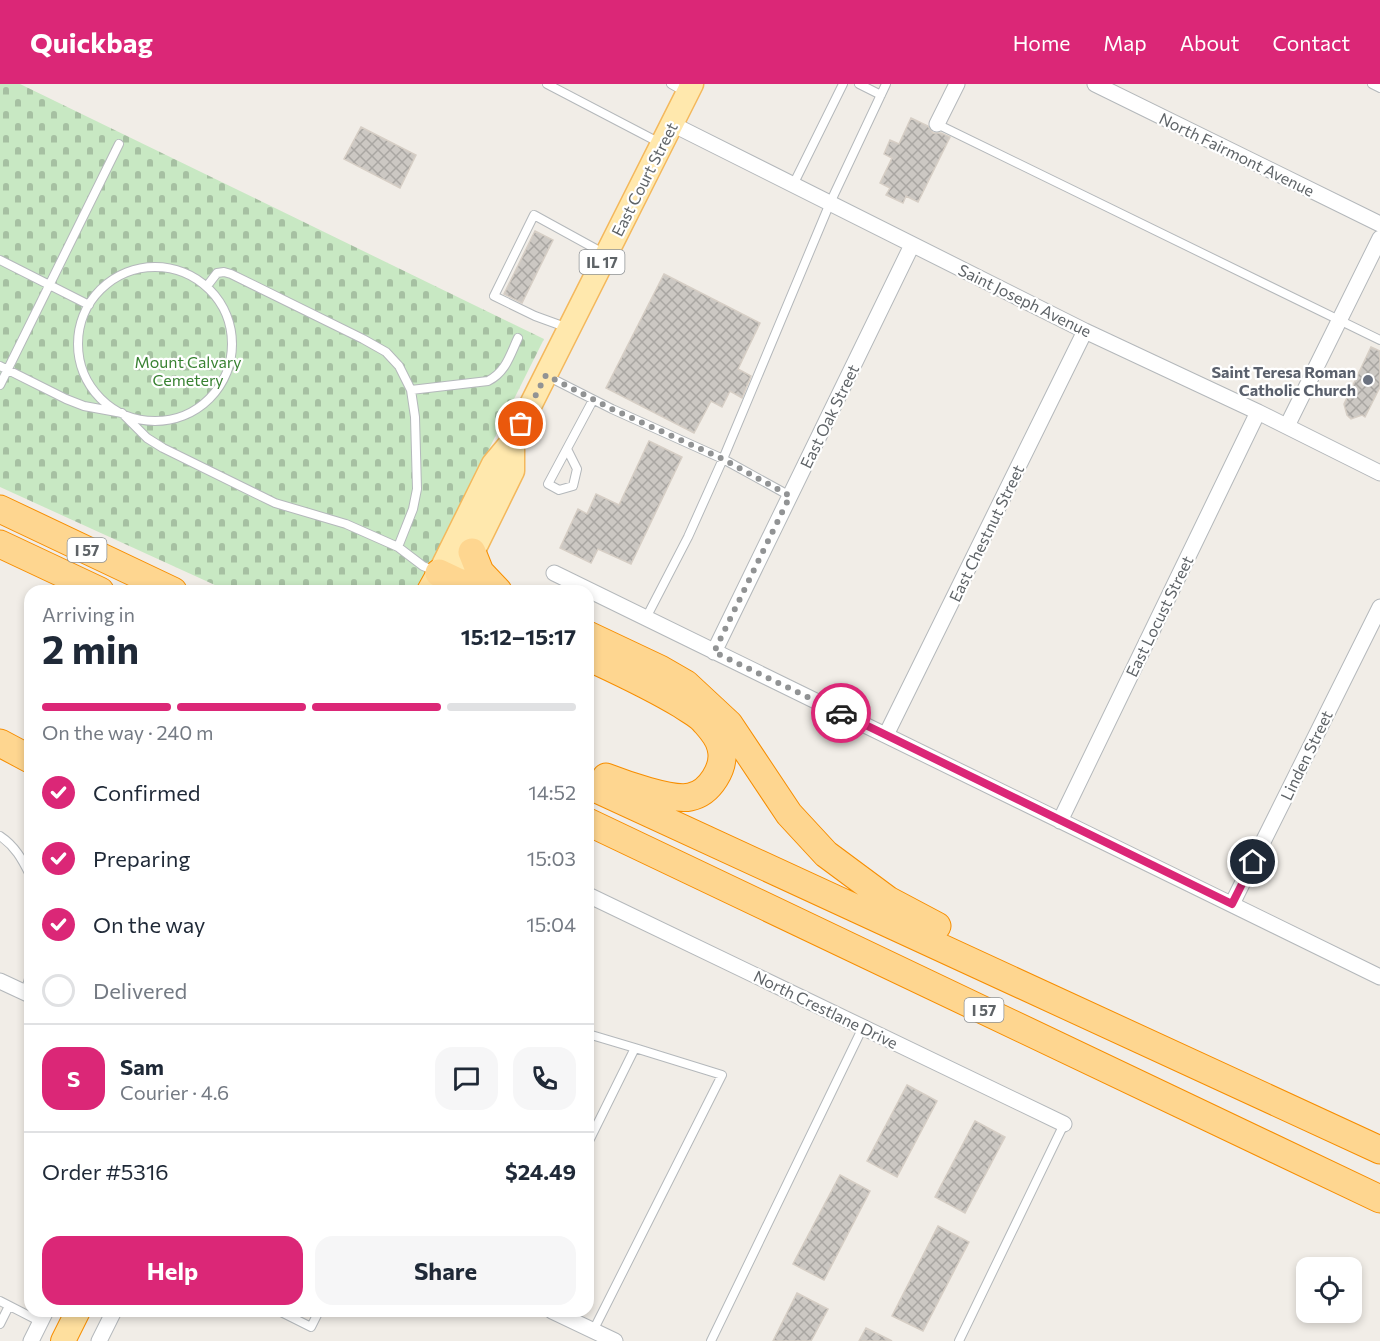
<!DOCTYPE html>
<meta charset="utf-8">
<style>
:root{--surface:#fff;--page:#f6f6f7;--text:#1f2937;--muted:#747a83;--line:#e0e1e3;--accent:#db2777}
body{margin:0;font-family:Commissioner,sans-serif;background:var(--page);color:var(--text);height:100vh;display:flex;flex-direction:column;font-size:22px;white-space:nowrap}
*{box-sizing:border-box;margin:0}
p{font-size:20px;color:var(--muted)}
.icon{flex:none;width:33px;height:33px;fill:none;stroke:currentColor;stroke-width:2;stroke-linecap:round;stroke-linejoin:round}
.map{position:relative;flex:1;overflow:hidden}
.drawer{position:absolute;left:24px;top:501px;width:570px;height:732px;display:flex;flex-direction:column;background:var(--surface);border-radius:18px;box-shadow:0 3px 9px #0003}
.drawer>*{flex:none}
.controls{position:absolute;left:1296px;top:1173px;display:grid;gap:12px}
.controls a{display:grid;place-items:center;width:66px;height:66px;border-radius:12px;background:var(--surface);box-shadow:0 3px 9px #0003;font-size:30px}
.pin{position:absolute;display:grid;place-items:center;width:51px;height:51px;color:#fff;margin:-26px;border:3px solid #fff;border-radius:50%;box-shadow:0 2px 6px #0007}
.courier{position:absolute;display:grid;place-items:center;width:60px;height:60px;margin:-30px;border:4px solid #db2777;border-radius:50%;background:#fff;color:#222;box-shadow:0 2px 8px #0007}
.headline em{font-style:normal;font-weight:700}
.headline div{display:flex;flex-direction:column-reverse}
.headline{display:flex;align-items:center;justify-content:space-between;height:102px;padding:0 18px}
h1{font-size:39px;font-weight:700;line-height:45px}
.bar{display:grid;grid-template-columns:repeat(4,1fr);gap:9px 6px;align-content:center;height:72px;padding:0 18px}
.bar i{height:8px;border-radius:4px;background:var(--line)}
.bar .selected{background:var(--accent)}
.bar p{grid-column:span 4}
.line{display:flex;align-items:center;gap:15px;padding:0 18px;border-top:2px solid var(--line)}
.line div{flex:1}
.round{display:grid;place-items:center;flex:none;width:63px;height:63px;border-radius:18px;background:var(--page)}
ol{padding:0 18px;list-style:none}
li{display:flex;align-items:center;gap:18px;height:66px}
li p{margin-inline-start:auto}
li .icon{padding:6px;border-radius:50%;background:var(--accent);color:#fff;stroke-width:4}
li:last-child{color:var(--muted)}
li i{width:33px;height:33px;border:3px solid var(--line);border-radius:50%}
.cta{display:flex;gap:12px;margin-top:auto;padding:12px 18px}
.cta a{flex:1;height:69px;border-radius:18px;background:var(--accent);color:#fff;font-size:24px;font-weight:700;line-height:69px;text-align:center}
.cta a+a{background:var(--page);color:var(--text)}
header{display:flex;align-items:center;gap:36px;box-sizing:border-box;height:84px;padding:0 30px;background:var(--accent);color:#fff}
header strong{font-size:28px}
nav{display:flex;gap:33px;margin-inline-start:auto;font-size:21px}
.map>svg:first-child{display:block}
.cemetery{fill:url(#cemetery-stones)}
.building{fill:url(#building-cross-hatch);stroke:#d6cec5;stroke-width:1.5}
.lines{fill:none;stroke-linecap:round;stroke-linejoin:round}
.service-casing{stroke:#b4b8bb;stroke-width:10}
.minor-casing{stroke:#b4b8bb;stroke-width:17}
.primary-casing{stroke:#f4b85c;stroke-width:25}
.trunk-casing{stroke:#f78e00;stroke-width:26}
.motorway-casing{stroke:#f78e00;stroke-width:29}
.service{stroke:#fff;stroke-width:8}
.minor{stroke:#fff;stroke-width:15}
.primary{stroke:#ffe8ad;stroke-width:22}
.trunk{stroke:#fedf9e;stroke-width:24}
.motorway{stroke:#fed690;stroke-width:27}
.done{stroke:#919394;stroke-width:6;stroke-dasharray:0 10.8}
.route{stroke:#db2777;stroke-width:8}
.worship-dot{fill:#6b7280;stroke:#fff;stroke-width:2}
.labels{text-anchor:middle;dominant-baseline:central;stroke-width:4.5;stroke-linejoin:round;paint-order:stroke}
.shield{fill:#fff;stroke:#8e9295;stroke-width:1.5}
.shield-label{font-size:15px;font-weight:bold;fill:#5e6367}
.street-label{font-size:16px;fill:#5e6367;stroke:#fff}
.park-label{font-size:16px;fill:#388232;stroke:#fff}
.worship-label{font-size:16px;font-weight:bold;fill:#5b616d;stroke:#fff;text-anchor:end}
</style>
<header>
<strong>Quickbag</strong>
<nav><a>Home</a><a>Map</a><a>About</a><a>Contact</a></nav>
</header>
<div class="map">
<svg width="1380" height="1257" viewBox="0 0 1380 1257">
<defs>
<pattern id="cemetery-stones" width="16" height="16" patternUnits="userSpaceOnUse" patternTransform="scale(1.5)"><rect width="16" height="16" fill="#c8e8c3"/><path d="M2 7V4a2 2 0 0 1 4 0v3zM10 15v-3a2 2 0 0 1 4 0v3z" fill="#a6c0a2"/></pattern>
<pattern id="building-cross-hatch" width="8" height="8" patternUnits="userSpaceOnUse" patternTransform="scale(1.5)"><rect width="8" height="8" fill="#ccc8c3"/><path d="M0 0l8 8M0 8l8-8" fill="none" stroke="#a9a6a2"/></pattern>
</defs>
<rect width="100%" height="100%" fill="#f1ede7"/>
<path class="cemetery" d="M 0,0 L 20,0 L 544,255 L 418,507 L 228,507 L 0,403 Z"/>
<path class="building" d="M 911,34 L 928,42 L 933,49 L 941,49 L 950,53 L 918,118 L 906,112 L 903,119 L 886,111 L 890,104 L 880,99 L 892,74 L 884,70 L 890,56 L 899,60 Z
M 361,43 L 416,71 L 400,104 L 344,75 Z
M 535,147 L 553,156 L 522,219 L 504,210 Z
M 664,190 L 760,239 L 738,285 L 751,292 L 742,314 L 730,307 L 722,323 L 711,317 L 694,349 L 606,304 Z
M 1371,263 L 1380,267 L 1380,303 L 1365,333 L 1362,331 L 1351,335 L 1347,331 L 1344,320 Z
M 649,357 L 682,373 L 631,480 L 598,465 L 591,479 L 560,464 L 578,425 L 587,430 L 596,410 L 619,421 Z
M 907,1001 L 937,1017 L 897,1093 L 867,1077 Z
M 975,1037 L 1005,1053 L 965,1129 L 935,1113 Z
M 840,1091 L 870,1107 L 824,1196 L 793,1180 Z
M 938,1142 L 969,1158 L 923,1247 L 892,1232 Z
M 797,1209 L 828,1225 L 811,1257 L 773,1257 Z
M 866,1244 L 892,1257 L 859,1257 Z"/>
<g class="lines">
<g class="service-casing">
<path id="service" d="M 547,0 L 660,59
M 671,0 L 685,8
M 859,0 L 881,11
M 1372,0 L 1380,4
M 937,40 L 1380,256
M 793,101 L 843,0
M 0,176 L 89,221
M78 260a77 77 0 1 1 154 0a77 77 0 1 1-154 0Z
M 207,202 L 217,189 L 224,188 L 231,190 L 363,255 L 386,268 L 399,282 L 411,306 L 415,333 L 417,405 L 413,425 L 398,463
M 568,244 L 535,232 L 494,212 L 534,131 L 605,170
M 0,282 L 66,315 L 84,322 L 122,329 L 147,354 L 163,364 L 275,419 L 346,440 L 398,463 L 423,482 L 435,487
M 547,292 L 612,325 L 723,375 L 688,453 L 646,534
M 0,301 L 119,60
M 411,306 L 488,297 C 506,288 510,271 518,254
M 567,365 L 577,385 L 573,402 L 559,406 L 548,400 L 593,316
M 790,412 L 723,375 L 830,119 L 886,0
M 0,752 C 15,762 22,775 30,791
M 25,909 L 30,891
M 588,950 L 635,964
M 588,1059 L 635,964 L 722,991 L 593,1247
M 0,1217 L 41,1238
M 279,1227 L 311,1243 L 319,1227
M 0,1240 L 9,1222
M 711,1257 L 863,943
M 959,1257 L 1064,1040"/>
</g>
<g class="minor-casing">
<path id="minor" d="M 1095,0 L 1380,140
M 672,40 L 1085,247 L 1258,328 L 1380,389
M 937,40 L 957,0
M 1287,342 L 1380,154
M 554,489 L 1380,893
M 714,568 L 912,161
M 886,651 L 1085,247
M 1060,737 L 1258,328
M 588,811 L 1064,1040
M 1232,820 L 1380,523
M 0,897 L 30,911
M 552,1227 L 615,1257
M 31,1257 L 46,1227
M 99,1257 L 114,1227"/>
</g>
<g class="primary-casing">
<path id="primary" d="M 439,489 L 493,380 L 513,356 L 692,0
M 454,507 L 513,387 L 513,356"/>
</g>
<g class="trunk-casing">
<path id="trunk" d="M 429,507 L 439,489
M 63,1257 L 78,1227"/>
</g>
<g class="motorway-casing">
<path id="motorway" d="M 0,425 L 173,507
M 0,460 L 100,507
M 472,468 L 480,488 L 498,507
M 439,489 L 458,498 L 487,507
M 588,551 L 660,585 L 686,600 L 729,640 L 789,730 L 826,770 L 888,816 L 937,842
M 588,573 C 620,588 651,602 682,621 C 689,626 698,630 704,637 C 711,645 719,653 721,664 C 726,683 710,709 690,713 C 672,717 624,700 606,693
M 0,659 L 30,675
M 588,701 L 1380,1066
M 588,738 L 1380,1115"/>
</g>
<use href="#service" class="service"/>
<use href="#minor" class="minor"/>
<use href="#primary" class="primary"/>
<use href="#trunk" class="trunk"/>
<use href="#motorway" class="motorway"/>
</g>
<g class="lines">
<path class="done" d="M 521,340 L 546,291 L 612,325 L 723,375 L 790,412 L 714,568 L 841,629"/>
<path class="route" d="M 841,629 L 1232,820 L 1253,778"/>
</g>
<circle class="worship-dot" cx="1368" cy="296" r="6"/>
<g class="labels">
<g class="shield">
<rect x="579.5" y="166" width="45" height="24" rx="4.5"/>
<rect x="67.5" y="454" width="39" height="24" rx="4.5"/>
<rect x="964.5" y="914" width="39" height="24" rx="4.5"/>
</g>
<g class="shield-label">
<text x="602" y="178">IL 17</text>
<text x="87" y="466">I 57</text>
<text x="984" y="926">I 57</text>
</g>
<g class="street-label">
<text transform="translate(1237 70) rotate(26)">North Fairmont Avenue</text>
<text transform="translate(644 95) rotate(-63)">East Court Street</text>
<text transform="translate(1025 216) rotate(26)">Saint Joseph Avenue</text>
<text transform="translate(829 332) rotate(-64)">East Oak Street</text>
<text transform="translate(986 449) rotate(-64)">East Chestnut Street</text>
<text transform="translate(1159 532) rotate(-64)">East Locust Street</text>
<text transform="translate(1306 671) rotate(-64)">Linden Street</text>
<text transform="translate(826 925) rotate(26)">North Crestlane Drive</text>
</g>
<g class="park-label">
<text x="188" y="277">Mount Calvary<tspan x="188" dy="18">Cemetery</tspan></text>
</g>
<g class="worship-label">
<text x="1356" y="287">Saint Teresa Roman<tspan x="1356" dy="18">Catholic Church</tspan></text>
</g>
</g>
</svg>
<div class="controls">
<a><svg class="icon" aria-label="locate" viewBox="0 0 24 24"><circle cx="12" cy="12" r="6"/><path d="M12 2v4M12 18v4M2 12h4M18 12h4"/></svg></a>
</div>
<div class="pin" style="left:521px;top:340px;background:#ea580c"><svg class="icon" aria-label="bag" viewBox="0 0 24 24"><path d="M5 8h14l-1 12H6zM9 8a3 3 0 0 1 6 0"/></svg></div>
<div class="pin" style="left:1253px;top:778px;background:#1f2937"><svg class="icon" aria-label="home" viewBox="0 0 24 24"><path d="M3 11l9-7 9 7M6 9v11h12V9"/></svg></div>
<div class="courier" style="left:841px;top:629px"><svg class="icon" aria-label="car" viewBox="0 0 24 24"><path d="M5 17H2v-5l4-1 3-4h7l3 4 3 1v5h-3M9 17h6M6 11h13"/><circle cx="7" cy="17" r="2"/><circle cx="17" cy="17" r="2"/></svg></div>
<section class="drawer">
<div class="headline"><div><h1>2 min</h1><p>Arriving in</p></div><em>15:12–15:17</em></div>
<div class="bar"><i class="selected"></i><i class="selected"></i><i class="selected"></i><i></i><p>On the way · 240 m</p></div>
<ol>
<li><svg class="icon" aria-label="check" viewBox="0 0 24 24"><path d="M5 12l5 5 9-10"/></svg>Confirmed<p>14:52</p></li>
<li><svg class="icon" aria-label="check" viewBox="0 0 24 24"><path d="M5 12l5 5 9-10"/></svg>Preparing<p>15:03</p></li>
<li><svg class="icon" aria-label="check" viewBox="0 0 24 24"><path d="M5 12l5 5 9-10"/></svg>On the way<p>15:04</p></li>
<li><i></i>Delivered</li>
</ol>
<div class="line" style="height:108px"><b class="round" style="background:var(--accent);color:#fff">S</b><div><b>Sam</b><p>Courier · 4.6</p></div><a class="round"><svg class="icon" aria-label="chat" viewBox="0 0 24 24"><path d="M4 5h16v11H9l-5 4z"/></svg></a><a class="round"><svg class="icon" aria-label="phone" viewBox="0 0 24 24"><path d="M5 4h4l2 5-3 2q2 4 5 5l2-3 5 2v4C11 20 4 13 5 4z"/></svg></a></div>
<div class="line" style="height:78px"><div>Order #5316</div><b>$24.49</b></div>
<div class="cta"><a>Help</a><a>Share</a></div>
</section>
</div>
